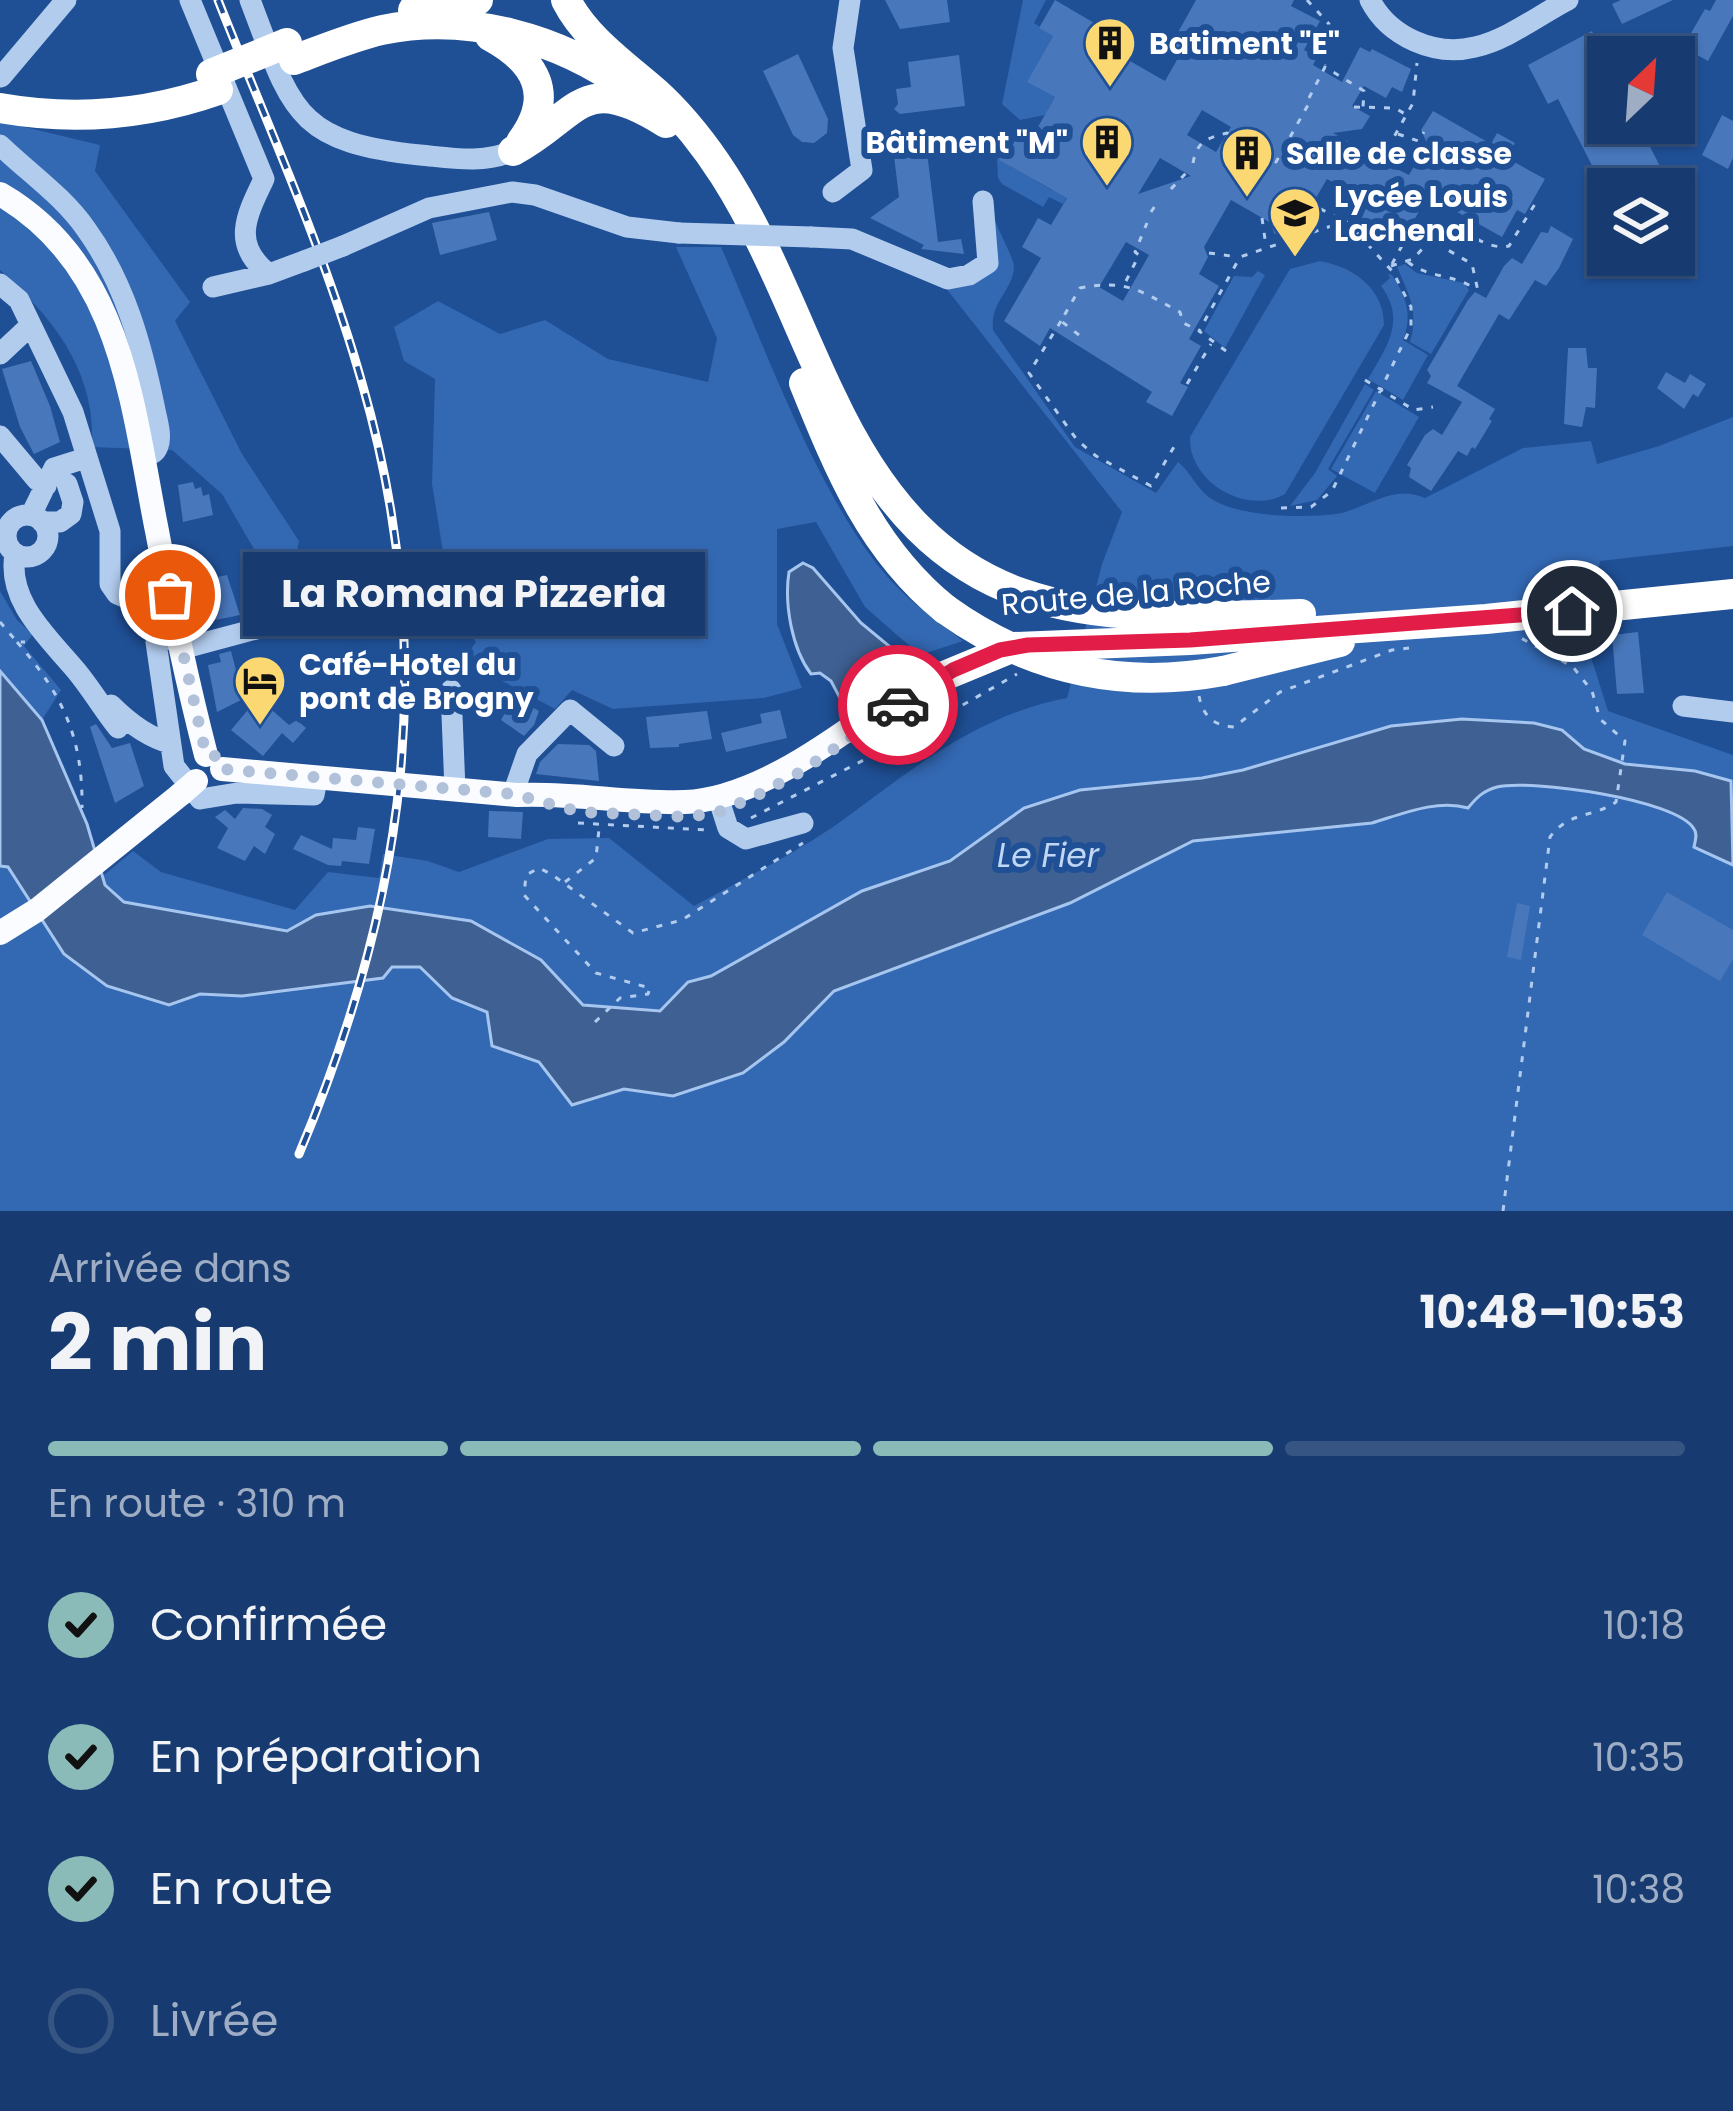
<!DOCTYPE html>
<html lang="fr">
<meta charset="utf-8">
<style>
:root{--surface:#173b70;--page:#204275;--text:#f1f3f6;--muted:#9eadc3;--line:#365583;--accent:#8bbbb9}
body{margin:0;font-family:Poppins,sans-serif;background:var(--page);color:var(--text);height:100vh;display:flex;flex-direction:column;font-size:45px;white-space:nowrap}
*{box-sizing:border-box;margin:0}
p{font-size:39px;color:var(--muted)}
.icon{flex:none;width:66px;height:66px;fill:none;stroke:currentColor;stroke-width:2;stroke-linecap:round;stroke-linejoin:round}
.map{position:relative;height:1211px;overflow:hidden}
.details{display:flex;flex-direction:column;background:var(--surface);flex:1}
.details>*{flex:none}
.needle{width:78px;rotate:25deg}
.buttons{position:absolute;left:1587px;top:36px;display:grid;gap:24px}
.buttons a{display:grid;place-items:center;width:108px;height:108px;border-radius:0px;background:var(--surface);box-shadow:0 3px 9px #0004,0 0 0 3px var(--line);font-size:60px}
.pin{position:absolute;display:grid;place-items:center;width:102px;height:102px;color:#fff;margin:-51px;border:6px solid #fff;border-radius:50%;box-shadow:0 3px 12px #0007}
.courier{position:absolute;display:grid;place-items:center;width:120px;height:120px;margin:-60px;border:9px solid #e11d48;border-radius:50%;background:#fff;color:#222;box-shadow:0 3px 15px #0007}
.bubble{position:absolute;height:84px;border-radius:0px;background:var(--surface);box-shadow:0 3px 9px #0004,0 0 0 3px var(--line);font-size:39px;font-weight:700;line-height:84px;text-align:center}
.head em{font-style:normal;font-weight:700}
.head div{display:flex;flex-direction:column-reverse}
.head{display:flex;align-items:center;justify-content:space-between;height:204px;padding:0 48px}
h1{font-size:78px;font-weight:700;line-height:90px}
.bar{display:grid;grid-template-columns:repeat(4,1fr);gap:18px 12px;align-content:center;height:144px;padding:0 48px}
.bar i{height:15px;border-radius:9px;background:var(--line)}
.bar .current{background:var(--accent)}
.bar p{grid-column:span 4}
ol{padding:0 48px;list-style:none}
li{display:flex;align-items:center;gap:36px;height:132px}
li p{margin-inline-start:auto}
li .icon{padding:12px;border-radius:50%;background:var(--accent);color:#111;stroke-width:4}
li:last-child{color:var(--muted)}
li i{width:66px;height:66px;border:6px solid var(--line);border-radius:50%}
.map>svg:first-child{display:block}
.green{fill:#3368b2}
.water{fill:#3e6092;stroke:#a6c6f0;stroke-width:3}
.building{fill:#4877bb;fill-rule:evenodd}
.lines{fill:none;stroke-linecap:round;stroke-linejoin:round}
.path{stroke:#b2ccee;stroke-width:3;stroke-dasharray:6 9;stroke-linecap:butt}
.minor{stroke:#b2ccee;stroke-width:21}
.major{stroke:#fafcff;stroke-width:24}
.highway{stroke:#fff;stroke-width:30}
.rail-casing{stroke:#fff;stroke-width:9}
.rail{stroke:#1f4f95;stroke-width:4.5;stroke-dasharray:14;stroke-linecap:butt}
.minor-bridge{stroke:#b2ccee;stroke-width:21}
.major-bridge{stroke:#fafcff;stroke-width:24}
.highway-bridge{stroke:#fff;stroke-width:30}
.done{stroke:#b1c1da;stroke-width:12;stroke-dasharray:0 21.6}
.route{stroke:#e11d48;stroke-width:15}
.labels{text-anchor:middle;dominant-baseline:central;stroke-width:12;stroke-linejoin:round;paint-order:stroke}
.poi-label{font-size:30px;font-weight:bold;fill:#fff;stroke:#1f4f95;text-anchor:start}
.street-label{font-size:30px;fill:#fff;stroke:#1f4f95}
.water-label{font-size:33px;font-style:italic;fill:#bfd6f5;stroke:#1f4f95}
</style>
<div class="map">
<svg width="1733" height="1211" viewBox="0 0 1733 1211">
<rect width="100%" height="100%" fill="#1f4f95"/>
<path class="green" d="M 1023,0 L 1046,0 L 1034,23 L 1053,36 L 1028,81 L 1055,97 L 1045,115 L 1020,120 L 1002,104 Z
M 0,121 L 100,145 L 95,171 L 190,302 L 175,321 L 242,454 L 299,541 L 286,604 L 222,494 L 172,450 L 92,447 C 96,371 54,319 0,270 Z
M 1006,129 L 1015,133 L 1000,160 L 1052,190 L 1074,185 L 1063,204 L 1049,197 L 1043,207 L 1002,184 L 998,178 L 996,138 Z
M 992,214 C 996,225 1015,261 1014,267 C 1013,291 990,301 993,330 L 1075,447 L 1156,493 L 1178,462 C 1192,473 1197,491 1215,501 C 1244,517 1303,518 1336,514 C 1367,509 1392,483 1425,498 L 1523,448 L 1591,441 L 1597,464 L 1659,446 L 1733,417 L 1733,546 L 1600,561 L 1585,638 L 1608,711 L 1733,755 L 1733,1211 L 0,1211 L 0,866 L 8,867 L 46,923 L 133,851 L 161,872 L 295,910 L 328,872 L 379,878 L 383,854 L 428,861 L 459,872 L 548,839 L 609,838 L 694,906 C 742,879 795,854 840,822 C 913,769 976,715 1067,698 L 1102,564 L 1122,512 L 945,287 L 989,266 Z
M 676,247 L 721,247 C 765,346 824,515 899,589 C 918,608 942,624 963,641 L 920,655 L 865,607 L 816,522 L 777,529 L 777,624 L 802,688 L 764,698 L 613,709 L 572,690 L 555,709 L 463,660 L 476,642 L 452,607 L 432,484 L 435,379 L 404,361 L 394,327 L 438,301 L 500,334 L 545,320 L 608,359 L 708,382 L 717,338 Z
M 1320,261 C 1353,267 1384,288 1384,325 L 1285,494 C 1247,516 1188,482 1190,437 L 1290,269 Z
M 1405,264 L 1417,273 L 1464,283 L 1469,290 L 1431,354 L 1410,342 C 1419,311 1409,295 1397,267 Z
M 1258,271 L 1265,275 L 1225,348 L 1204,331 L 1234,276 L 1252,277 Z
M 1388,274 L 1392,275 C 1406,296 1413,315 1403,340 L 1428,355 L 1403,400 L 1368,379 C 1386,348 1407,320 1381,286 L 1390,278 Z
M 1365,384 L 1374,390 L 1328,469 L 1337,476 L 1317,500 L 1290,506 L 1315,473 Z
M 1376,391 L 1419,417 L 1375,493 L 1331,469 Z
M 0,591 L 17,620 L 33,634 L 24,646 L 61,690 L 42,720 L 0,671 Z"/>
<path class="water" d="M 803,563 L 813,568 L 861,623 L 900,655 L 893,676 L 855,703 L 840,698 L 831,681 L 820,673 L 811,674 C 792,649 784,604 789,572 Z
M 0,671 L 42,720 L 87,824 L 105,885 L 124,902 L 287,931 L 316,915 L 370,906 L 471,921 L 541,960 L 583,1005 L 660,1011 L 688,982 L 711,976 L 862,891 L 950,861 L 1024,808 L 1080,790 L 1202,778 L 1243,770 L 1391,726 L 1462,719 L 1534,723 L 1562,730 L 1584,749 L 1625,764 L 1695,771 L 1731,781 L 1733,865 L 1694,847 C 1695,841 1698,834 1694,829 C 1677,799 1529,779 1497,787 C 1483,791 1477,797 1468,808 C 1437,799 1402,814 1372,823 L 1193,841 L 1070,903 L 834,991 L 784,1042 L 743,1073 L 673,1096 L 624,1089 L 572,1105 L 539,1062 L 492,1046 L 487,1012 L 452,998 L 420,967 L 392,967 L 383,978 L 242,996 L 200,994 L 169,1005 L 107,986 L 64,954 L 8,867 L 0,866 Z"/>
<path class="building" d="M 885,0 L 947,0 L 950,22 L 900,29 Z
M 1055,0 L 1101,27 L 1093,40 L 1165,81 L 1178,58 L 1167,52 L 1196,0 L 1294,0 L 1291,6 L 1320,21 L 1304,50 L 1317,57 L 1313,65 L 1342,82 L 1360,47 L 1370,52 L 1372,49 L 1411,69 L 1402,92 L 1392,87 L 1386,98 L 1364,86 L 1352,106 L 1370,116 L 1362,129 L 1333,133 L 1371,154 L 1371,159 L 1384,167 L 1389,165 L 1409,175 L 1427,143 L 1421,130 L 1433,111 L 1491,144 L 1497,133 L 1515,143 L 1507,158 L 1545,179 L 1525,214 L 1517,210 L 1502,237 L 1441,203 L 1436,213 L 1422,206 L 1399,247 L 1389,242 L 1386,233 L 1357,216 L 1366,201 L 1327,179 L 1307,213 L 1312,223 L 1309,229 L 1304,232 L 1291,226 L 1284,238 L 1274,233 L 1271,223 L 1231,200 L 1204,247 L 1208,257 L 1199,274 L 1219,286 L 1189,339 L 1201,346 L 1180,383 L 1188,387 L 1172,416 L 1146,402 L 1152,392 L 1050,328 L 1040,346 L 1004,321 L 1041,258 L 1022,247 L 1038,218 L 1051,225 L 1067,198 L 999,160 L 1015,133 L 1030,141 L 1055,97 L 1027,82 L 1053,36 L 1039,28 ZM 1202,110 L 1231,127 L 1216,152 L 1187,135 ZM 1160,158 L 1191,176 L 1138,194 ZM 1126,242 L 1149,255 L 1123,301 L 1099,287 Z
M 1621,0 L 1673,0 L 1622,24 L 1612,4 Z
M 1716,0 L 1733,0 L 1733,16 L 1708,61 L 1683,47 L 1705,9 L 1710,11 Z
M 1592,31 L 1608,65 L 1608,123 L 1638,123 L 1668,182 L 1654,189 L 1647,178 L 1625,189 L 1604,189 L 1558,99 L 1548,104 L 1528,65 Z
M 798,54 L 828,119 L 827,133 L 814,143 L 802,142 L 793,135 L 763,71 Z
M 959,55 L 965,106 L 900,114 L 894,109 L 898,104 L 896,89 L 911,87 L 908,62 Z
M 1722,115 L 1733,121 L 1733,158 L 1728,169 L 1702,155 Z
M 926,144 L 938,242 L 961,239 L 964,254 L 921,249 L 924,245 L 870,218 L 899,197 L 893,148 Z
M 489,212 L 497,240 L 440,255 L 432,223 Z
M 1551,226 L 1573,239 L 1559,268 L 1546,286 L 1535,280 L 1509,320 L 1499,314 L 1457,386 L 1495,409 L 1489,419 L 1492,421 L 1475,449 L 1472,447 L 1467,456 L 1458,451 L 1431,491 L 1409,477 L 1411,468 L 1407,465 L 1425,435 L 1433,429 L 1442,435 L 1462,402 L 1427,383 L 1431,376 L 1427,370 L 1468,300 L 1475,292 L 1486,298 L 1504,266 L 1512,258 L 1522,264 L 1541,232 L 1548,233 Z
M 1568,348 L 1586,348 L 1588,368 L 1597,368 L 1595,408 L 1586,407 L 1582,427 L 1564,424 Z
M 31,361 L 50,406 L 60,442 L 34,454 L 20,427 L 2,369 Z
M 1666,372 L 1685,383 L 1690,374 L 1706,384 L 1698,397 L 1693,394 L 1684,409 L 1657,388 Z
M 193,482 L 195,489 L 201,487 L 203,496 L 209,494 L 213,515 L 183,522 L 178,485 Z
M 227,575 L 240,615 L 201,623 L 193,582 Z
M 1638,632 L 1644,693 L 1617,694 L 1612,635 Z
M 231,651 L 239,682 L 251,677 L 257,692 L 217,712 L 208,665 L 221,662 L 219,654 Z
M 258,698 L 289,725 L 297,720 L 306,728 L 293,743 L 282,733 L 263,756 L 231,730 Z
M 519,700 L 539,711 L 534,725 L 524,736 L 501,720 L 507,709 L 513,712 Z
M 780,710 L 787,738 L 726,752 L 721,733 L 762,723 L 760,714 Z
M 707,711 L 712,739 L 679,744 L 679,747 L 650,748 L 646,717 Z
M 96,724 L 112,748 L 130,743 L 144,786 L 115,803 L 90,727 Z
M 558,744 L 589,745 L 596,751 L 599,781 L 536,774 L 540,762 Z
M 243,808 L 262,809 L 272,815 L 265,827 L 275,834 L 265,854 L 254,846 L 245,861 L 217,848 L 228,828 L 215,817 L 225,810 L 235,819 Z
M 489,811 L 523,812 L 521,839 L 488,837 Z
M 358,827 L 375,829 L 369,864 L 342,861 L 341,866 L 328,865 L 293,849 L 301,835 L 332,849 L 333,838 L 356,840 Z
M 1667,892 L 1733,930 L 1733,959 L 1720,981 L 1642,935 Z
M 1517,903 L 1530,906 L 1521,960 L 1507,957 Z"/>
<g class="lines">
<path class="path" d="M 1307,0 L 1329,24 L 1321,47 L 1325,65
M 1309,98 L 1325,67 L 1364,91 L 1363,107
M 1354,107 L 1395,108 L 1405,114
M 1398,134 L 1418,141 L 1424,132
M 1389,149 L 1413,167
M 1380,162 L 1413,103 L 1417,63
M 1193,163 C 1197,141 1207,138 1227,133 L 1276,162 L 1308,105
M 1171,189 L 1186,173
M 1151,212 L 1159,200
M 1262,218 L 1266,246
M 1410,228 L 1472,264 L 1478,291
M 1459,228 L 1466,216
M 1209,253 L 1238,257
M 1408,262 C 1427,278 1455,274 1475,289
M 1392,264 L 1410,231
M 1391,266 L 1413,259 L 1443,226 C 1467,228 1485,251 1509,246 L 1535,204
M 1126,281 L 1139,255 L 1135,252 L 1147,223
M 1061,321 L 1029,373 L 1077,440 L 1096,456 L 1151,486 L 1178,440
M 1079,335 L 1061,321 L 1080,288 C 1127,279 1140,291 1180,312 L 1183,323 L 1198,330
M 1226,351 L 1199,331 L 1240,257 L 1346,221 L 1360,198
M 1365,380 L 1414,410 L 1433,407
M 1187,384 L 1211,344
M 1281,508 L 1311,507 L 1332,491 L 1411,327 L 1411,307 L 1393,272 L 1346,221 L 1312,205
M 0,622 L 17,642 L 25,642
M 17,642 C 63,695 83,738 82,808
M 1199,696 C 1203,716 1214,726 1234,727 L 1280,692 L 1392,650 L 1409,648
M 751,818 L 891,746 L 1017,674
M 578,823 L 707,830
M 565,882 L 596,858 L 599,829
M 595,1022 L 620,998 L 648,994 L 650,988 L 596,973 L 524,895 L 526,875 L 539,868 L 551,874 L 633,933 L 682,920 L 803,843
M 1503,1211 L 1550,837 C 1569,811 1593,818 1616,802 L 1625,741 L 1600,719 L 1592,691 L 1573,667 L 1521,638"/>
<path class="minor" d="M 190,0 L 264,179 C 246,216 231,245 269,274
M 250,0 C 292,110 294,142 420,155 C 452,158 483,164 513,151
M 1370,0 C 1389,37 1435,57 1475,47 C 1507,40 1539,15 1568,0
M 1,77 L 66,0
M 0,145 C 29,173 63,196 86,229 C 125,283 142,346 155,410 C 157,420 162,436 158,446 C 155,454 151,454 144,456
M 833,192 L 862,170 L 843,48 L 850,0
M 811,237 L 852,239 L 948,279 L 969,275 L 988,263 L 983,201
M 343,246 L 429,208 L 512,192 L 535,195 L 627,227 L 679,233
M 0,284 L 19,300 L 73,412 L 110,531 L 110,584 L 117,594 L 133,601 L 169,595
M 213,287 L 269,274 L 304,261
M 0,354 L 31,325
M 0,436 L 37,480 L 46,486
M6 536a21 21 0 1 1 42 0a21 21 0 1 1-42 0Z
M 31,515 L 54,468 L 86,458
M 42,522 L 60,522 L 71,514 L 73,502 L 67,484
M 15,554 C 7,600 45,634 73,667 C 89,685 102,708 118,728
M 178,637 L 156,642 L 174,766 L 200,799 L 237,793 L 314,795 L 317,779
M 181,649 L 331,609 L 341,563
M 451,690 L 455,790
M 111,705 C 128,722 147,737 170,743
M 1683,706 L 1733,712
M 513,794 L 527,754 L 570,710 L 614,746
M 718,797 L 728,828 L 746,839 L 803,823"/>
<path class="major" d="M 0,194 C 123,265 132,406 157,531 C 171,606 187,681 206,755
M 222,769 L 517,795 C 573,792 628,804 685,802 C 756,799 836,739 892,698
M 0,933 L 37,910 L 181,794"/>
<path class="highway" d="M 566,0 C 586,40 629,68 661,97 C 685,120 706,147 724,175 C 768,244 796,323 831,396 C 938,625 1077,621 1301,614
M 413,10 L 478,0
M 490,36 C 536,61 556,95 521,142
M 294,60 C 323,49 352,37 382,30 C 467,12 559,38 628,88
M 0,108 C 74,121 147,115 218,90
M 513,151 C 580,115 580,69 666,123
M 804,383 C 839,469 871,549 945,609
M 1223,671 L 1340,642
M 884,715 L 939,678 L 1014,647 L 1190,640 L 1486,619 L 1733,594"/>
<g class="rail-casing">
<path id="rail" d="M 218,0 C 268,126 325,252 362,383 C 440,654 407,898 299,1154"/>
</g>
<use href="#rail" class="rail"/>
<path class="minor-bridge" d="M 679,233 L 811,237
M 304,261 L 343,246"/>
<path class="major-bridge" d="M 181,794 L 196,781"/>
<path class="highway-bridge" d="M 211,74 L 287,43
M 945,609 C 1030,670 1121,690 1223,671"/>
</g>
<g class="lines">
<path class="done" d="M 170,595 L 206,755 L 216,756 L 221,769 L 513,794 L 580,812 L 689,817 L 722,811 L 758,795 L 802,771 L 898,705"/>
<path class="route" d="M 898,705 L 953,670 L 1000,650 L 1028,645 L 1190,640 L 1572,611"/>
</g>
<defs>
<g id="building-pin" transform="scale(2.7)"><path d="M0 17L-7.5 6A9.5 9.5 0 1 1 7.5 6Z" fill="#fcd873" stroke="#1f4f95"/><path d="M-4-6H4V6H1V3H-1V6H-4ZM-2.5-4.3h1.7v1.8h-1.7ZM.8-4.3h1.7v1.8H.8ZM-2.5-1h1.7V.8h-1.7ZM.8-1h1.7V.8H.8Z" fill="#111"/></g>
<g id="school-pin" transform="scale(2.7)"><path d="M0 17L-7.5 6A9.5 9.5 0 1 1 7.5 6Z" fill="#fcd873" stroke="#1f4f95"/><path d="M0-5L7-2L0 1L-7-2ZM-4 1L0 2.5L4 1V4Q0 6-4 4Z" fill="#111"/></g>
<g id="hotel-pin" transform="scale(2.7)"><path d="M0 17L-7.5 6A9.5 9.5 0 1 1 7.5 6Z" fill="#fcd873" stroke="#1f4f95"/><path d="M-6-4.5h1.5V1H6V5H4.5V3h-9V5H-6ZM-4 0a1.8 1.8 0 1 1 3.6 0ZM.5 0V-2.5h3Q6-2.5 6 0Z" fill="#111"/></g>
</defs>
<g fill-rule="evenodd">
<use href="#building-pin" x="1110" y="43"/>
<use href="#building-pin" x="1107" y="142"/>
<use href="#building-pin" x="1247" y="153"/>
<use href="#school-pin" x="1295" y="213"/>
<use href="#hotel-pin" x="260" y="681"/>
</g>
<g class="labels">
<g class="poi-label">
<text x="1149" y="43">Batiment "E"</text>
<text x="1068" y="142" text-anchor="end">Bâtiment "M"</text>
<text x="1286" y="153">Salle de classe</text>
<text x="1334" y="196">Lycée Louis<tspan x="1334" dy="34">Lachenal</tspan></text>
<text x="299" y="664">Café-Hotel du<tspan x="299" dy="34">pont de Brogny</tspan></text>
</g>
<g class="street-label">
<text transform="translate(1136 593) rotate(-5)">Route de la Roche</text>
</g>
<g class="water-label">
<text x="1048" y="855">Le Fier</text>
</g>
</g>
</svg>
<div class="buttons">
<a><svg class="needle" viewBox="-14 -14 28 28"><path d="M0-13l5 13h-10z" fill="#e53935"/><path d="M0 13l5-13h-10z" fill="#9eadc3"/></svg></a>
<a><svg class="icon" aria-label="layers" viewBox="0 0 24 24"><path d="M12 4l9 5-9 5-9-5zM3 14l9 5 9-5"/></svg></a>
</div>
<div class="pin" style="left:170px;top:595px;background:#ea580c"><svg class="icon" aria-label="bag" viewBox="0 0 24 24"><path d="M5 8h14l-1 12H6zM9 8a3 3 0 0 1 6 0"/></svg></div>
<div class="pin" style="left:1572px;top:611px;background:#1f2937"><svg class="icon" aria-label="home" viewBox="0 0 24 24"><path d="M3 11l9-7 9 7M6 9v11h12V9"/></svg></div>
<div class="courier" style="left:898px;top:705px"><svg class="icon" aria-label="car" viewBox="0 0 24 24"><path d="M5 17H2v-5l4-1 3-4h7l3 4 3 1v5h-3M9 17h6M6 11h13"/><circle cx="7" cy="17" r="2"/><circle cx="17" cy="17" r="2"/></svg></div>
<div class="bubble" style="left:243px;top:552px;width:462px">La Romana Pizzeria</div>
</div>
<section class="details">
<div class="head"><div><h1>2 min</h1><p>Arrivée dans</p></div><em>10:48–10:53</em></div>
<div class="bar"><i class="current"></i><i class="current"></i><i class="current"></i><i></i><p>En route · 310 m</p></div>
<ol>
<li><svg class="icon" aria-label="check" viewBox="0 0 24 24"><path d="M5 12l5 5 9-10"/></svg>Confirmée<p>10:18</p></li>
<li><svg class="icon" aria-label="check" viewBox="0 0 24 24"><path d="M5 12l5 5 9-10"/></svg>En préparation<p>10:35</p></li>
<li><svg class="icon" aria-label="check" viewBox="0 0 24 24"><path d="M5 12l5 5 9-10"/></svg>En route<p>10:38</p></li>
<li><i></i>Livrée</li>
</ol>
</section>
